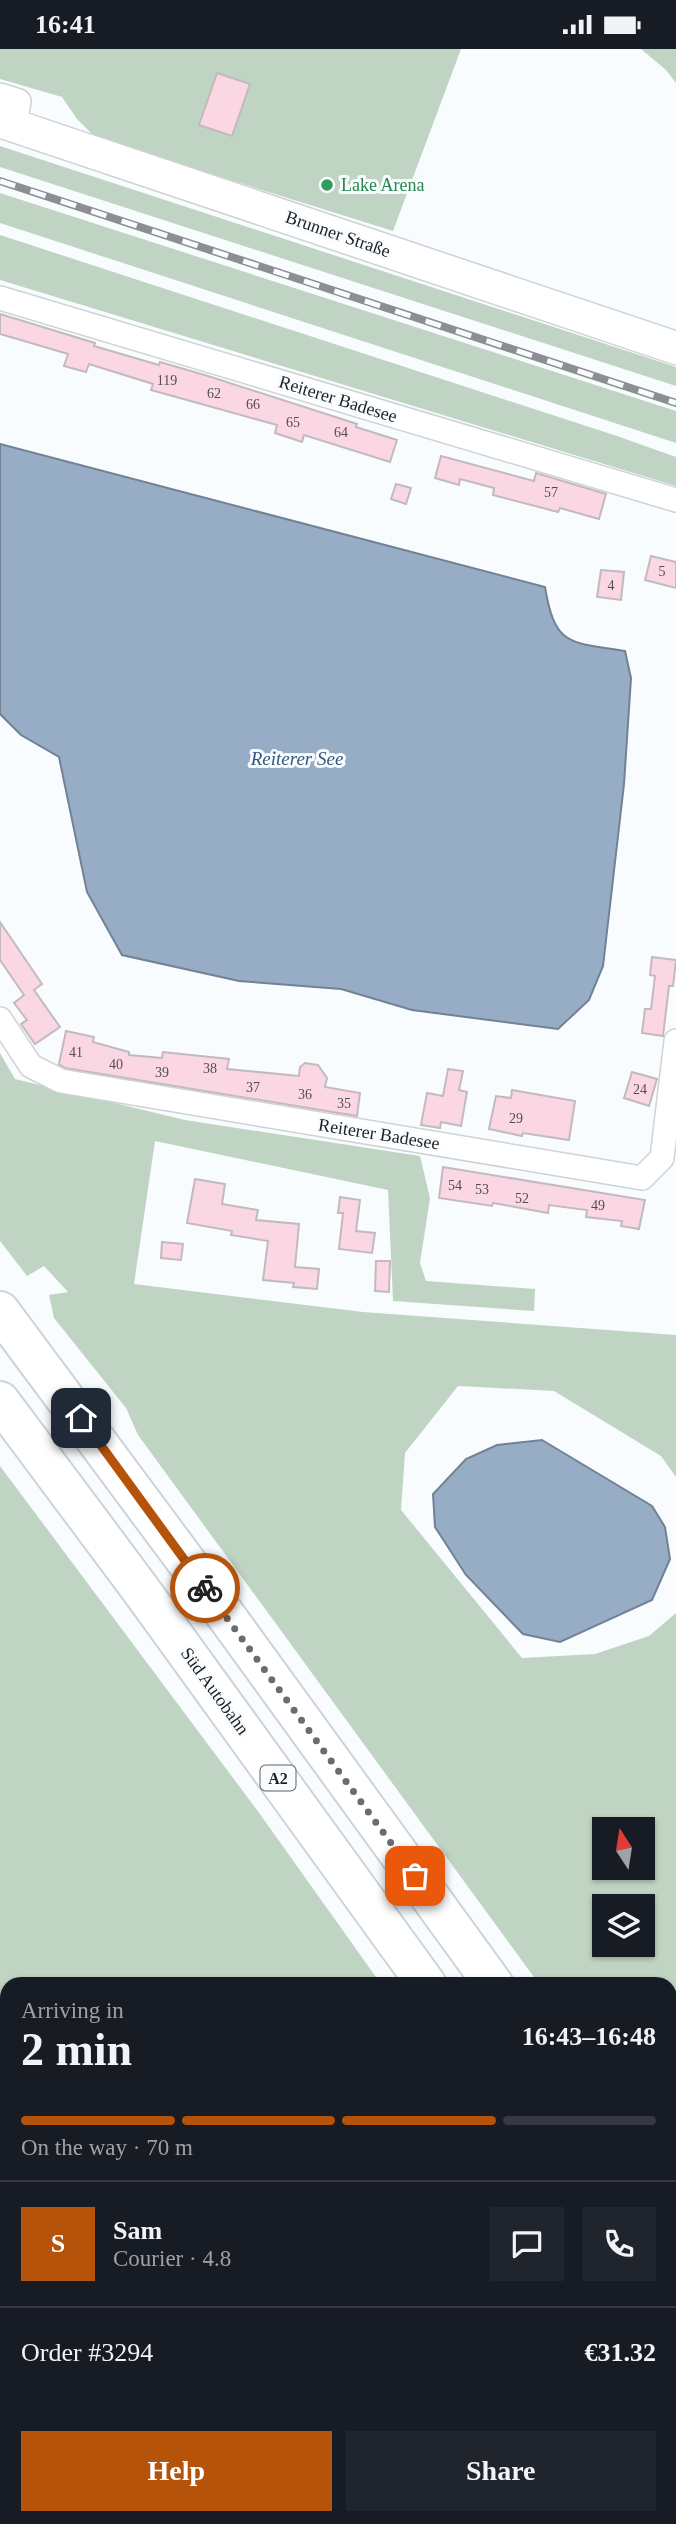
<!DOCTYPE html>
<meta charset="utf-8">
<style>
:root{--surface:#171b24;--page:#20242c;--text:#f1f3f6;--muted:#9ea1a6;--line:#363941;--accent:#b45309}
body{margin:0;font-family:"Times New Roman",serif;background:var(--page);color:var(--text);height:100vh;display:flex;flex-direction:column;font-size:26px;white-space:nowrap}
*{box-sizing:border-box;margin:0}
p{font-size:23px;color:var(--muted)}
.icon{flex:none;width:38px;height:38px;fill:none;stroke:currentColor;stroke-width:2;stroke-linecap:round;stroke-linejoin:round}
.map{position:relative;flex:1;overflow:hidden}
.side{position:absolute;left:0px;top:1928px;width:677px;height:548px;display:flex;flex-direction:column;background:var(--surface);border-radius:21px 21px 0 0;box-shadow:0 2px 5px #0004}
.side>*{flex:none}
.needle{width:46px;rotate:348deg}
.buttons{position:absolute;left:592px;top:1768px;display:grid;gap:14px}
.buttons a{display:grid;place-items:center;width:63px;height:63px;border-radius:0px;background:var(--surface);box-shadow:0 2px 5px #0004;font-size:35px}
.pin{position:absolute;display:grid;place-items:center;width:60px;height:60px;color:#fff;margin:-30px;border-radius:14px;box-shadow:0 4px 10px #0006}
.courier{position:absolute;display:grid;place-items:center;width:70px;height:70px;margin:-35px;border:5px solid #b45309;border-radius:50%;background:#fff;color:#222;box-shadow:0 2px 9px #0007}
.headline em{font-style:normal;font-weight:700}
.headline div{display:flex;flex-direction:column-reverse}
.headline{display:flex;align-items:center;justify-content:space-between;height:119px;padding:0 21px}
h1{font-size:46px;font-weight:700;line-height:52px}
.bar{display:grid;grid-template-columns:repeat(4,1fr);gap:10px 7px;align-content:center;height:84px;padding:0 21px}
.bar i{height:9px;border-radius:5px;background:var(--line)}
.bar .active{background:var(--accent)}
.bar p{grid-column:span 4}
.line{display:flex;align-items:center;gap:18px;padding:0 21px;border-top:2px solid var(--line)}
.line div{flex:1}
.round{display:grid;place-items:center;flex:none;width:74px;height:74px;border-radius:0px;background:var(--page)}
.button{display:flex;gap:14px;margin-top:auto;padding:14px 21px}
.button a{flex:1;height:80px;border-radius:0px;background:var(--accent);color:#fff;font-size:28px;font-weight:700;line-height:80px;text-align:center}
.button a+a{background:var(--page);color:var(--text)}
.status{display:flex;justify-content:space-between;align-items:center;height:49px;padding:0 35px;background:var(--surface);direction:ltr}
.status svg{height:19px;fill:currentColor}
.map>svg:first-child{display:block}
.green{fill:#c0d4c3;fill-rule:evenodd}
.water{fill:#97adc5;stroke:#728294;stroke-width:2}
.building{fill:#fad7e3;stroke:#c2babc;stroke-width:2}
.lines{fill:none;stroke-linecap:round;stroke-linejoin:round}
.minor-casing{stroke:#cdd3d8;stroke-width:26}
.secondary-casing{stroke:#cdd3d8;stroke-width:35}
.motorway-casing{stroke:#cdd3d8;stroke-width:42}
.minor{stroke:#fff;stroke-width:23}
.secondary{stroke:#fff;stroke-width:32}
.motorway{stroke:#fff;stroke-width:38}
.rail-casing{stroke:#8c8f91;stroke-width:8}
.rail{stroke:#f9fcfe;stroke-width:5;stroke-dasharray:16;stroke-linecap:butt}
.done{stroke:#6a6c6e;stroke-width:7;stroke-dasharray:0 12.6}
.route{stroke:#b45309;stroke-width:9}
.leisure-dot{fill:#2e9e5b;stroke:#f9fcfe;stroke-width:2.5}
.labels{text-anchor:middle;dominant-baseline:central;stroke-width:6;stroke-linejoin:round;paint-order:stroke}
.number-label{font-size:14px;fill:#544d52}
.shield{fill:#f9fcfe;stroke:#5f6163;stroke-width:2}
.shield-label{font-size:16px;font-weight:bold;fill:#1d1f21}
.leisure-label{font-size:18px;fill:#27864d;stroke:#f9fcfe;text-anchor:start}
.street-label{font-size:18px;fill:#1d1f21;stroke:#f9fcfe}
.water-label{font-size:19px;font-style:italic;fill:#34587c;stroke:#f9fcfe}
</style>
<div class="status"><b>16:41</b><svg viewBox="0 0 49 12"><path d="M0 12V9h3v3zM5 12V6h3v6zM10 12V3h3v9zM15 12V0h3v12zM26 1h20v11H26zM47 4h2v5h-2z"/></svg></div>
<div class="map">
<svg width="676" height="2475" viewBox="0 0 676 2475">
<rect width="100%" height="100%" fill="#f9fcfe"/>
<path class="green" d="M 0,0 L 461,0 L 393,182 L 96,89 L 77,70 L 62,48 L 0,30 Z
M 641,0 L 676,0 L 676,34 L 666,21 Z
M 0,97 L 676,318 L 676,337 L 0,118 Z
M 0,144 L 676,362 L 676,394 L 0,174 Z
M 0,186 L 617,387 L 676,408 L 676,437 L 0,231 Z
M 0,1004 L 15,1030 L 185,1071 L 420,1107 L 430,1149 L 420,1214 L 426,1232 L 535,1240 L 534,1262 L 393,1252 L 388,1141 L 155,1092 L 134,1235 L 363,1263 L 676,1286 L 676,1428 L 661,1407 L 554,1342 L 458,1337 L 405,1404 L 401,1461 L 522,1609 L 595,1605 L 649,1587 L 676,1564 L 676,2120 L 670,2113 L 670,1936 L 539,1935 L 138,1386 L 126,1359 L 54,1269 L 49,1246 L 68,1243 L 44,1217 L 27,1227 L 0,1192 ZM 604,1780 L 642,1780 L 642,1818 L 604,1818 ZM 604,1857 L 642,1857 L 642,1895 L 604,1895 Z
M 0,1417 L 257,1761 L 381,1935 L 7,1936 L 7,2469 L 670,2469 L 670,2356 L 676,2366 L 676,2475 L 0,2475 Z"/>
<path class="water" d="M 0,395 L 545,538 C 555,599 571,593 625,602 L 631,629 L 624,735 L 603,917 L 589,951 L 558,980 L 412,961 L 341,940 L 239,932 L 122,906 L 87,843 L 59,708 L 21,686 L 0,665 Z
M 542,1391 L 652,1457 L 665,1478 L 670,1510 L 652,1551 L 560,1593 L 523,1585 L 466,1526 L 435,1478 L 433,1445 L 466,1410 L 497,1396 Z"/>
<path class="building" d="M 217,24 L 250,35 L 232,87 L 199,76 Z
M 0,265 L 95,294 L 94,297 L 159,316 L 160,313 L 208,327 L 357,375 L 356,378 L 397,391 L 390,413 L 304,386 L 302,393 L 275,384 L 277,376 L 151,341 L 153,335 L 89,315 L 86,323 L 64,317 L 68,305 L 0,285 Z
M 441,407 L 534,432 L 536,424 L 606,445 L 599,470 L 560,459 L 558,463 L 493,446 L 494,439 L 460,430 L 459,436 L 435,429 Z
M 396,435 L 411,439 L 406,455 L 391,450 Z
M 651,507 L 676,513 L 676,539 L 645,531 Z
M 601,521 L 624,523 L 621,551 L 597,548 Z
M 0,873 L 42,935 L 34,941 L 60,978 L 35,995 L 21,975 L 27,971 L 14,954 L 24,946 L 0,911 Z
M 652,908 L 676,911 L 673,937 L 669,937 L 663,987 L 642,984 L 645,960 L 651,960 L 655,927 L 650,926 Z
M 66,982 L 94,988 L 93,993 L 129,1003 L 129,1006 L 162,1009 L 163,1003 L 229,1010 L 227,1020 L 299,1027 L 300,1018 L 305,1014 L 318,1016 L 327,1029 L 325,1038 L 360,1044 L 357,1067 L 65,1019 L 59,1015 Z
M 448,1020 L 463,1022 L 459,1041 L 467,1043 L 461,1077 L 441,1073 L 440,1079 L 421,1076 L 427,1044 L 443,1047 Z
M 632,1023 L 657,1030 L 649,1057 L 624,1049 Z
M 512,1041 L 575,1052 L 569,1091 L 523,1084 L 522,1087 L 489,1080 L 496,1047 L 511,1049 Z
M 443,1118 L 645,1151 L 639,1180 L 621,1177 L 622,1172 L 586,1168 L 587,1161 L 549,1156 L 548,1164 L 493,1154 L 492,1157 L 439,1149 Z
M 195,1130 L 225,1135 L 222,1155 L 258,1161 L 256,1171 L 299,1175 L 295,1218 L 319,1220 L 317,1240 L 293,1238 L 294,1234 L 263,1231 L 268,1192 L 231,1186 L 232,1182 L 187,1174 Z
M 340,1148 L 360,1151 L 356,1182 L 375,1184 L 372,1204 L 339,1200 L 343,1164 L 338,1164 Z
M 162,1193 L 183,1195 L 181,1211 L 161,1209 Z
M 376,1212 L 390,1212 L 389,1243 L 375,1242 Z"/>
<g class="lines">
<g class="minor-casing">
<path id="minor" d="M 0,46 L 19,52 L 15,77
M 0,249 L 676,451
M 0,970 L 31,1017 L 61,1032 L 642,1129 L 662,1109 L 676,992"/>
</g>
<g class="secondary-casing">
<path id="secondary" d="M 0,72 L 676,299"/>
</g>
<g class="motorway-casing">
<path id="motorway" d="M 0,1262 L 211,1546 L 494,1936
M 0,1352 L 141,1541 L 427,1936
M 670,2150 L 676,2156
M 670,2191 L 676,2200
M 670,2286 L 676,2295"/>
</g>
<use href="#minor" class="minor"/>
<use href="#secondary" class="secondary"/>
<use href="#motorway" class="motorway"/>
<g class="rail-casing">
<path id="rail" d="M 0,132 L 676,354"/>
</g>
<use href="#rail" class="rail"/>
</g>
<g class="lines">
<path class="done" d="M 205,1539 L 415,1827"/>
<path class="route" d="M 81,1369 L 205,1539"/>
</g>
<circle class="leisure-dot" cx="327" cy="136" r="7"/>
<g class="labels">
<g class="number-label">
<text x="167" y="331">119</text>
<text x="214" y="344">62</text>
<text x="253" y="355">66</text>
<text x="293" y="373">65</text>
<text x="341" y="383">64</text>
<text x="551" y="443">57</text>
<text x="662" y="522">5</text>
<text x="611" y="536">4</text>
<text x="76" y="1003">41</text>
<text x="116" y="1015">40</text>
<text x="210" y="1019">38</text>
<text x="162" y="1023">39</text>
<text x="253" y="1038">37</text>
<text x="640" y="1040">24</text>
<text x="305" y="1045">36</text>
<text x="344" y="1054">35</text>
<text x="516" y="1069">29</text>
<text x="455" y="1136">54</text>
<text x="482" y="1140">53</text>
<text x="522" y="1149">52</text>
<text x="598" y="1156">49</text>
</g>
<rect class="shield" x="260.5" y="1716.5" width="35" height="25" rx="5"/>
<g class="shield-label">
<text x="278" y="1729">A2</text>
</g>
<g class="leisure-label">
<text x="341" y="136">Lake Arena</text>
</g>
<g class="street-label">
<text transform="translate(338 185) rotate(19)">Brunner Straße</text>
<text transform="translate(338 350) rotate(17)">Reiterer Badesee</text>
<text transform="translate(379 1085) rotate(9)">Reiterer Badesee</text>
<text transform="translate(215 1642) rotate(54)">Süd Autobahn</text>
</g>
<g class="water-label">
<text x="297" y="709">Reiterer See</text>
</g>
</g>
</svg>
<div class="buttons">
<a><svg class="needle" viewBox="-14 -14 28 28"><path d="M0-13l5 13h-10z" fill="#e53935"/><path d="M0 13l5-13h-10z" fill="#9ea1a6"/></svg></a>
<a><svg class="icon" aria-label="layers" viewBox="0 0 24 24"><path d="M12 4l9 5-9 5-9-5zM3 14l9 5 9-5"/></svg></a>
</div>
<div class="pin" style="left:415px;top:1827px;background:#ea580c"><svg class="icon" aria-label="bag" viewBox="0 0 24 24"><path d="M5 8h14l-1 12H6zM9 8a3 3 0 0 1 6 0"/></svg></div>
<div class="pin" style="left:81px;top:1369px;background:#1f2937"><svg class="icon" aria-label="home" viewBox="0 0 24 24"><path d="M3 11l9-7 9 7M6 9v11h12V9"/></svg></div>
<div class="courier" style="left:205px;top:1539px"><svg class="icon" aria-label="bike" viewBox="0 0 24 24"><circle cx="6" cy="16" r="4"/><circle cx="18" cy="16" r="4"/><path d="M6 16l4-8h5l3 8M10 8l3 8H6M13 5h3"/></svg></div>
<section class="side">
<div class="headline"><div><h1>2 min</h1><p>Arriving in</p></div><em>16:43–16:48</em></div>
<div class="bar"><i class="active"></i><i class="active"></i><i class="active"></i><i></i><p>On the way · 70 m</p></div>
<div class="line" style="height:126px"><b class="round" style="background:var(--accent);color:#fff">S</b><div><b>Sam</b><p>Courier · 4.8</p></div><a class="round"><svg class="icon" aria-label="chat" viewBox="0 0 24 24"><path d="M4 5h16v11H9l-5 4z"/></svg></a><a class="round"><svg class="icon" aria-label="phone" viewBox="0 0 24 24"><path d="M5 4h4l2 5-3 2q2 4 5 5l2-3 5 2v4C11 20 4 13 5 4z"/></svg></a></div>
<div class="line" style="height:91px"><div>Order #3294</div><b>€31.32</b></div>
<div class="button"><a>Help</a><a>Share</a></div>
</section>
</div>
